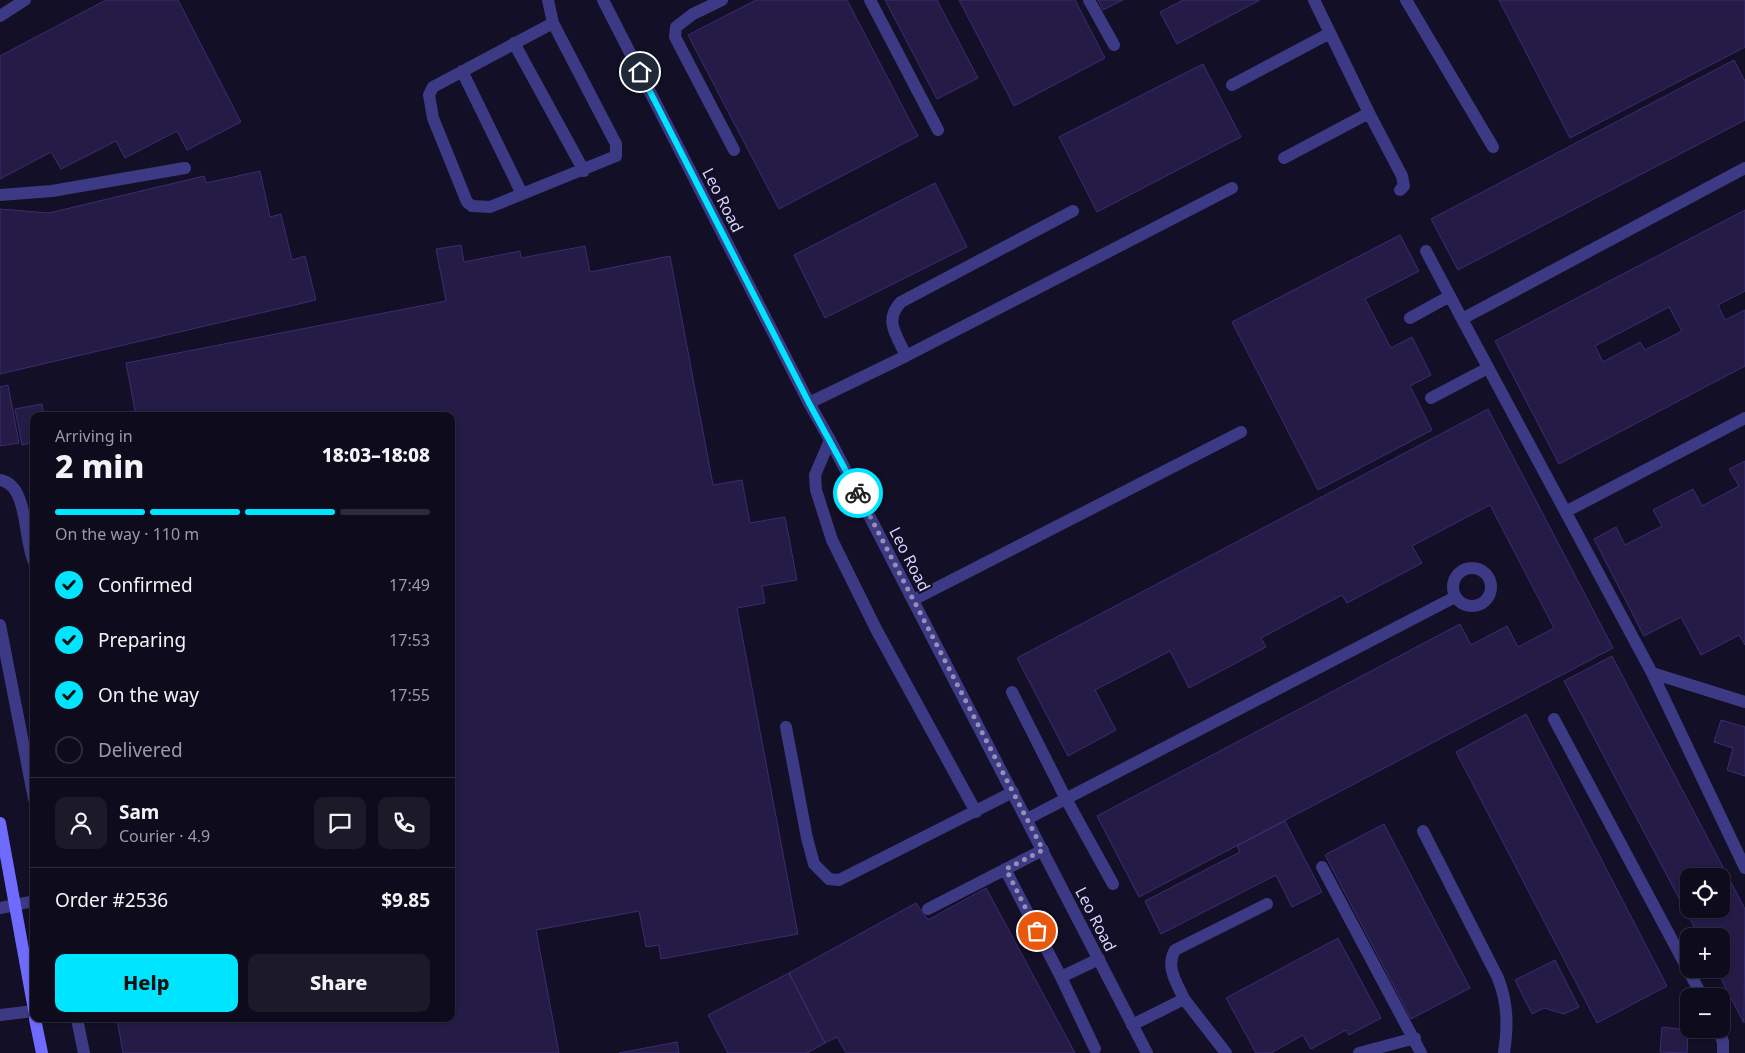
<!DOCTYPE html>
<meta charset="utf-8">
<style>
:root{--surface:#0e0b1c;--page:#1c1929;--text:#f1f3f6;--muted:#9b9ba3;--line:#2e2b3b;--accent:#00e5ff}
body{margin:0;font-family:"Noto Sans",sans-serif;background:var(--page);color:var(--text);height:100vh;display:flex;flex-direction:column;font-size:19px;white-space:nowrap}
*{box-sizing:border-box;margin:0}
p{font-size:16px;color:var(--muted)}
.icon{flex:none;width:28px;height:28px;fill:none;stroke:currentColor;stroke-width:2;stroke-linecap:round;stroke-linejoin:round}
.map{position:relative;flex:1;overflow:hidden}
.panel{position:absolute;left:30px;top:412px;width:425px;height:610px;display:flex;flex-direction:column;background:var(--surface);border-radius:10px;box-shadow:0 1px 4px #0004,0 0 0 1px var(--line)}
.panel>*{flex:none}
.buttons{position:absolute;left:1680px;top:868px;display:grid;gap:10px}
.buttons a{display:grid;place-items:center;width:50px;height:50px;border-radius:10px;background:var(--surface);box-shadow:0 1px 4px #0004,0 0 0 1px var(--line);font-size:25px}
.pin{position:absolute;display:grid;place-items:center;width:42px;height:42px;color:#fff;margin:-21px;border:2px solid #fff;border-radius:50%;box-shadow:0 1px 5px #0007}
.courier{position:absolute;display:grid;place-items:center;width:50px;height:50px;margin:-25px;border:4px solid #00e5ff;border-radius:50%;background:#fff;color:#222;box-shadow:0 1px 6px #0007}
.headline em{font-style:normal;font-weight:800}
.headline div{display:flex;flex-direction:column-reverse}
.headline{display:flex;align-items:center;justify-content:space-between;height:85px;padding:0 25px}
h1{font-size:32px;font-weight:800;line-height:38px}
.bar{display:grid;grid-template-columns:repeat(4,1fr);gap:8px 5px;align-content:center;height:60px;padding:0 25px}
.bar i{height:6px;border-radius:4px;background:var(--line)}
.bar .current{background:var(--accent)}
.bar p{grid-column:span 4}
.line{display:flex;align-items:center;gap:12px;padding:0 25px;border-top:1px solid var(--line)}
.line div{flex:1}
.round{display:grid;place-items:center;flex:none;width:52px;height:52px;border-radius:10px;background:var(--page)}
ol{padding:0 25px;list-style:none}
li{display:flex;align-items:center;gap:15px;height:55px}
li p{margin-inline-start:auto}
li .icon{padding:5px;border-radius:50%;background:var(--accent);color:#111;stroke-width:4}
li:last-child{color:var(--muted)}
li i{width:28px;height:28px;border:2px solid var(--line);border-radius:50%}
.button{display:flex;gap:10px;margin-top:auto;padding:10px 25px}
.button a{flex:1;height:58px;border-radius:10px;background:var(--accent);color:#111;font-size:20px;font-weight:800;line-height:58px;text-align:center}
.button a+a{background:var(--page);color:var(--text)}
.map>svg:first-child{display:block}
.building{fill:#241b47;stroke:#3b2d73;fill-rule:evenodd}
.lines{fill:none;stroke-linecap:round;stroke-linejoin:round}
.lane{stroke:#3d3a85;stroke-width:12}
.street{stroke:#3d3a85;stroke-width:12}
.secondary{stroke:#6f6bff;stroke-width:12}
.done{stroke:#948fb3;stroke-width:5;stroke-dasharray:0 9}
.route{stroke:#00e5ff;stroke-width:6}
.labels{text-anchor:middle;dominant-baseline:central;stroke-width:4.5;stroke-linejoin:round;paint-order:stroke}
.street-label{font-size:16px;fill:#d9d4ff;stroke:#130f26}
</style>
<div class="map">
<svg width="1745" height="1053" viewBox="0 0 1745 1053">
<rect width="100%" height="100%" fill="#130f26"/>
<path class="building" d="M 106,0 L 178,0 L 241,122 L 187,150 L 177,131 L 125,158 L 116,141 L 61,169 L 51,152 L 0,179 L 0,56 Z
M 756,0 L 847,0 L 918,136 L 779,209 L 688,35 Z
M 885,0 L 937,0 L 978,78 L 937,99 Z
M 959,0 L 1075,0 L 1105,58 L 1014,106 Z
M 1098,0 L 1123,0 L 1103,10 Z
M 1183,0 L 1260,0 L 1177,44 L 1160,12 Z
M 1499,0 L 1745,0 L 1745,47 L 1570,138 Z
M 1734,60 L 1745,81 L 1745,120 L 1458,270 L 1431,219 Z
M 1203,64 L 1241,137 L 1097,212 L 1059,137 Z
M 260,171 L 270,217 L 281,214 L 292,260 L 305,256 L 316,300 L 0,374 L 0,209 L 49,213 L 204,176 L 206,183 Z
M 935,183 L 967,247 L 825,318 L 794,255 Z
M 1745,210 L 1745,291 L 1718,305 L 1725,320 L 1745,310 L 1745,366 L 1559,464 L 1495,341 ZM 1669,307 L 1682,331 L 1645,350 L 1640,342 L 1603,362 L 1595,346 Z
M 1400,235 L 1419,271 L 1365,299 L 1391,348 L 1412,337 L 1431,375 L 1410,386 L 1432,430 L 1318,490 L 1232,322 Z
M 461,245 L 464,262 L 520,251 L 521,258 L 585,246 L 590,272 L 670,256 L 713,485 L 742,480 L 750,523 L 785,517 L 797,580 L 762,586 L 765,603 L 737,608 L 798,934 L 661,959 L 659,945 L 646,947 L 639,911 L 536,930 L 559,1053 L 123,1053 L 117,1019 L 451,1019 L 451,416 L 136,416 L 126,363 L 446,301 L 436,249 Z
M 8,385 L 19,443 L 0,446 L 0,387 Z
M 42,404 L 44,416 L 34,416 L 34,442 L 22,445 L 15,409 Z
M 1488,409 L 1613,648 L 1139,897 L 1097,816 L 1460,624 L 1471,645 L 1507,626 L 1518,647 L 1554,628 L 1490,505 L 1412,546 L 1422,563 L 1347,603 L 1342,595 L 1261,638 L 1266,647 L 1189,688 L 1170,651 L 1095,690 L 1116,730 L 1068,756 L 1017,658 Z
M 1745,461 L 1745,645 L 1739,635 L 1701,655 L 1681,617 L 1644,636 L 1594,539 L 1616,527 L 1625,545 L 1662,526 L 1653,510 L 1693,489 L 1702,506 L 1739,486 L 1729,469 Z
M 1612,656 L 1745,909 L 1744,1023 L 1716,969 L 1721,969 L 1721,936 L 1699,936 L 1564,681 ZM 1689,876 L 1721,876 L 1721,909 L 1689,909 Z
M 1526,714 L 1667,986 L 1597,1023 L 1456,752 Z
M 1721,720 L 1745,727 L 1745,776 L 1727,770 L 1733,748 L 1714,742 Z
M 1285,821 L 1322,892 L 1292,907 L 1276,875 L 1161,934 L 1145,901 L 1240,852 L 1237,846 Z
M 1384,824 L 1470,988 L 1411,1019 L 1325,855 Z
M 986,888 L 1075,1053 L 846,1053 L 837,1037 L 825,1043 L 789,973 L 916,903 L 928,920 Z
M 1338,938 L 1381,1018 L 1349,1035 L 1346,1030 L 1311,1049 L 1303,1035 L 1271,1053 L 1256,1053 L 1226,998 Z
M 1555,960 L 1579,1007 L 1564,1014 L 1544,1008 L 1532,1014 L 1515,980 Z
M 789,973 L 825,1043 L 807,1053 L 728,1053 L 708,1015 Z
M 1662,1027 L 1688,1030 L 1687,1053 L 1660,1052 Z
M 677,1042 L 679,1053 L 619,1053 Z"/>
<g class="lines">
<path class="lane" d="M 548,0 L 553,23 L 616,144 L 616,156 L 490,207 L 472,206 L 467,202 L 433,118 L 429,95 L 433,87 L 553,23
M 722,0 L 693,14 L 676,27 L 675,37 L 734,150
M 870,0 L 938,130
M 1089,0 L 1114,45
M 1314,0 L 1369,113
M 1406,0 L 1493,147
M 0,16 L 25,0
M 514,43 L 584,171
M 462,71 L 522,194
M 1232,85 L 1330,33
M 1284,158 L 1369,113 L 1402,176 L 1404,186 L 1400,190
M 1745,168 L 1462,319 L 1652,673 L 1745,868
M 0,195 L 52,191 L 185,168
M 1426,251 L 1462,319
M 1410,318 L 1450,296
M 906,356 C 897,335 883,321 901,302 L 1073,211
M 1431,398 L 1488,368
M 809,403 L 906,356 L 1232,188
M 830,440 L 815,475 L 816,490 L 832,540 L 876,629 L 976,812
M 0,480 C 29,485 23,539 34,562
M 1567,511 L 1745,418
M1453 587a19 19 0 1 1 38 0a19 19 0 1 1-38 0Z
M 913,600 L 1241,432
M 0,625 L 34,799
M 1652,673 L 1745,702
M 1012,692 L 1066,799 L 1113,884
M 1554,719 L 1702,996
M 786,727 L 807,838 L 814,864 L 829,879 L 839,880 L 1013,792
M 1027,819 L 1455,597
M 1423,831 L 1498,978 C 1508,1004 1508,1026 1504,1053
M 1322,867 L 1421,1053
M 1005,869 L 1061,977 L 1099,959
M 15,905 L 34,901
M 928,909 L 1043,850
M 1061,977 L 1095,1049
M 1184,999 C 1177,983 1165,967 1175,950 L 1267,904
M 0,1015 L 34,1011
M 77,1019 L 84,1053
M 1132,1025 L 1184,999 L 1226,1053
M 1718,1029 L 1723,1042 L 1723,1053
M 1359,1053 L 1415,1038"/>
<path class="street" d="M 603,0 L 809,403 L 830,440 L 1147,1053
M 0,908 L 15,905"/>
<path class="secondary" d="M 0,823 L 34,1010
M 35,1019 L 42,1053"/>
</g>
<g class="lines">
<path class="done" d="M 858,493 L 1043,850 L 1006,869 L 1037,931"/>
<path class="route" d="M 640,72 L 809,403 L 858,493"/>
</g>
<g class="labels">
<g class="street-label">
<text transform="translate(723 200) rotate(63)">Leo Road</text>
<text transform="translate(910 559) rotate(63)">Leo Road</text>
<text transform="translate(1096 919) rotate(63)">Leo Road</text>
</g>
</g>
</svg>
<div class="buttons">
<a><svg class="icon" aria-label="locate" viewBox="0 0 24 24"><circle cx="12" cy="12" r="6"/><path d="M12 2v4M12 18v4M2 12h4M18 12h4"/></svg></a>
<a>+</a>
<a>−</a>
</div>
<div class="pin" style="left:1037px;top:931px;background:#ea580c"><svg class="icon" aria-label="bag" viewBox="0 0 24 24"><path d="M5 8h14l-1 12H6zM9 8a3 3 0 0 1 6 0"/></svg></div>
<div class="pin" style="left:640px;top:72px;background:#1f2937"><svg class="icon" aria-label="home" viewBox="0 0 24 24"><path d="M3 11l9-7 9 7M6 9v11h12V9"/></svg></div>
<div class="courier" style="left:858px;top:493px"><svg class="icon" aria-label="bike" viewBox="0 0 24 24"><circle cx="6" cy="16" r="4"/><circle cx="18" cy="16" r="4"/><path d="M6 16l4-8h5l3 8M10 8l3 8H6M13 5h3"/></svg></div>
<section class="panel">
<div class="headline"><div><h1>2 min</h1><p>Arriving in</p></div><em>18:03–18:08</em></div>
<div class="bar"><i class="current"></i><i class="current"></i><i class="current"></i><i></i><p>On the way · 110 m</p></div>
<ol>
<li><svg class="icon" aria-label="check" viewBox="0 0 24 24"><path d="M5 12l5 5 9-10"/></svg>Confirmed<p>17:49</p></li>
<li><svg class="icon" aria-label="check" viewBox="0 0 24 24"><path d="M5 12l5 5 9-10"/></svg>Preparing<p>17:53</p></li>
<li><svg class="icon" aria-label="check" viewBox="0 0 24 24"><path d="M5 12l5 5 9-10"/></svg>On the way<p>17:55</p></li>
<li><i></i>Delivered</li>
</ol>
<div class="line" style="height:90px"><a class="round"><svg class="icon" aria-label="person" viewBox="0 0 24 24"><circle cx="12" cy="8" r="4"/><path d="M4 21q1-7 8-7t8 7"/></svg></a><div><b>Sam</b><p>Courier · 4.9</p></div><a class="round"><svg class="icon" aria-label="chat" viewBox="0 0 24 24"><path d="M4 5h16v11H9l-5 4z"/></svg></a><a class="round"><svg class="icon" aria-label="phone" viewBox="0 0 24 24"><path d="M5 4h4l2 5-3 2q2 4 5 5l2-3 5 2v4C11 20 4 13 5 4z"/></svg></a></div>
<div class="line" style="height:65px"><div>Order #2536</div><b>$9.85</b></div>
<div class="button"><a>Help</a><a>Share</a></div>
</section>
</div>
